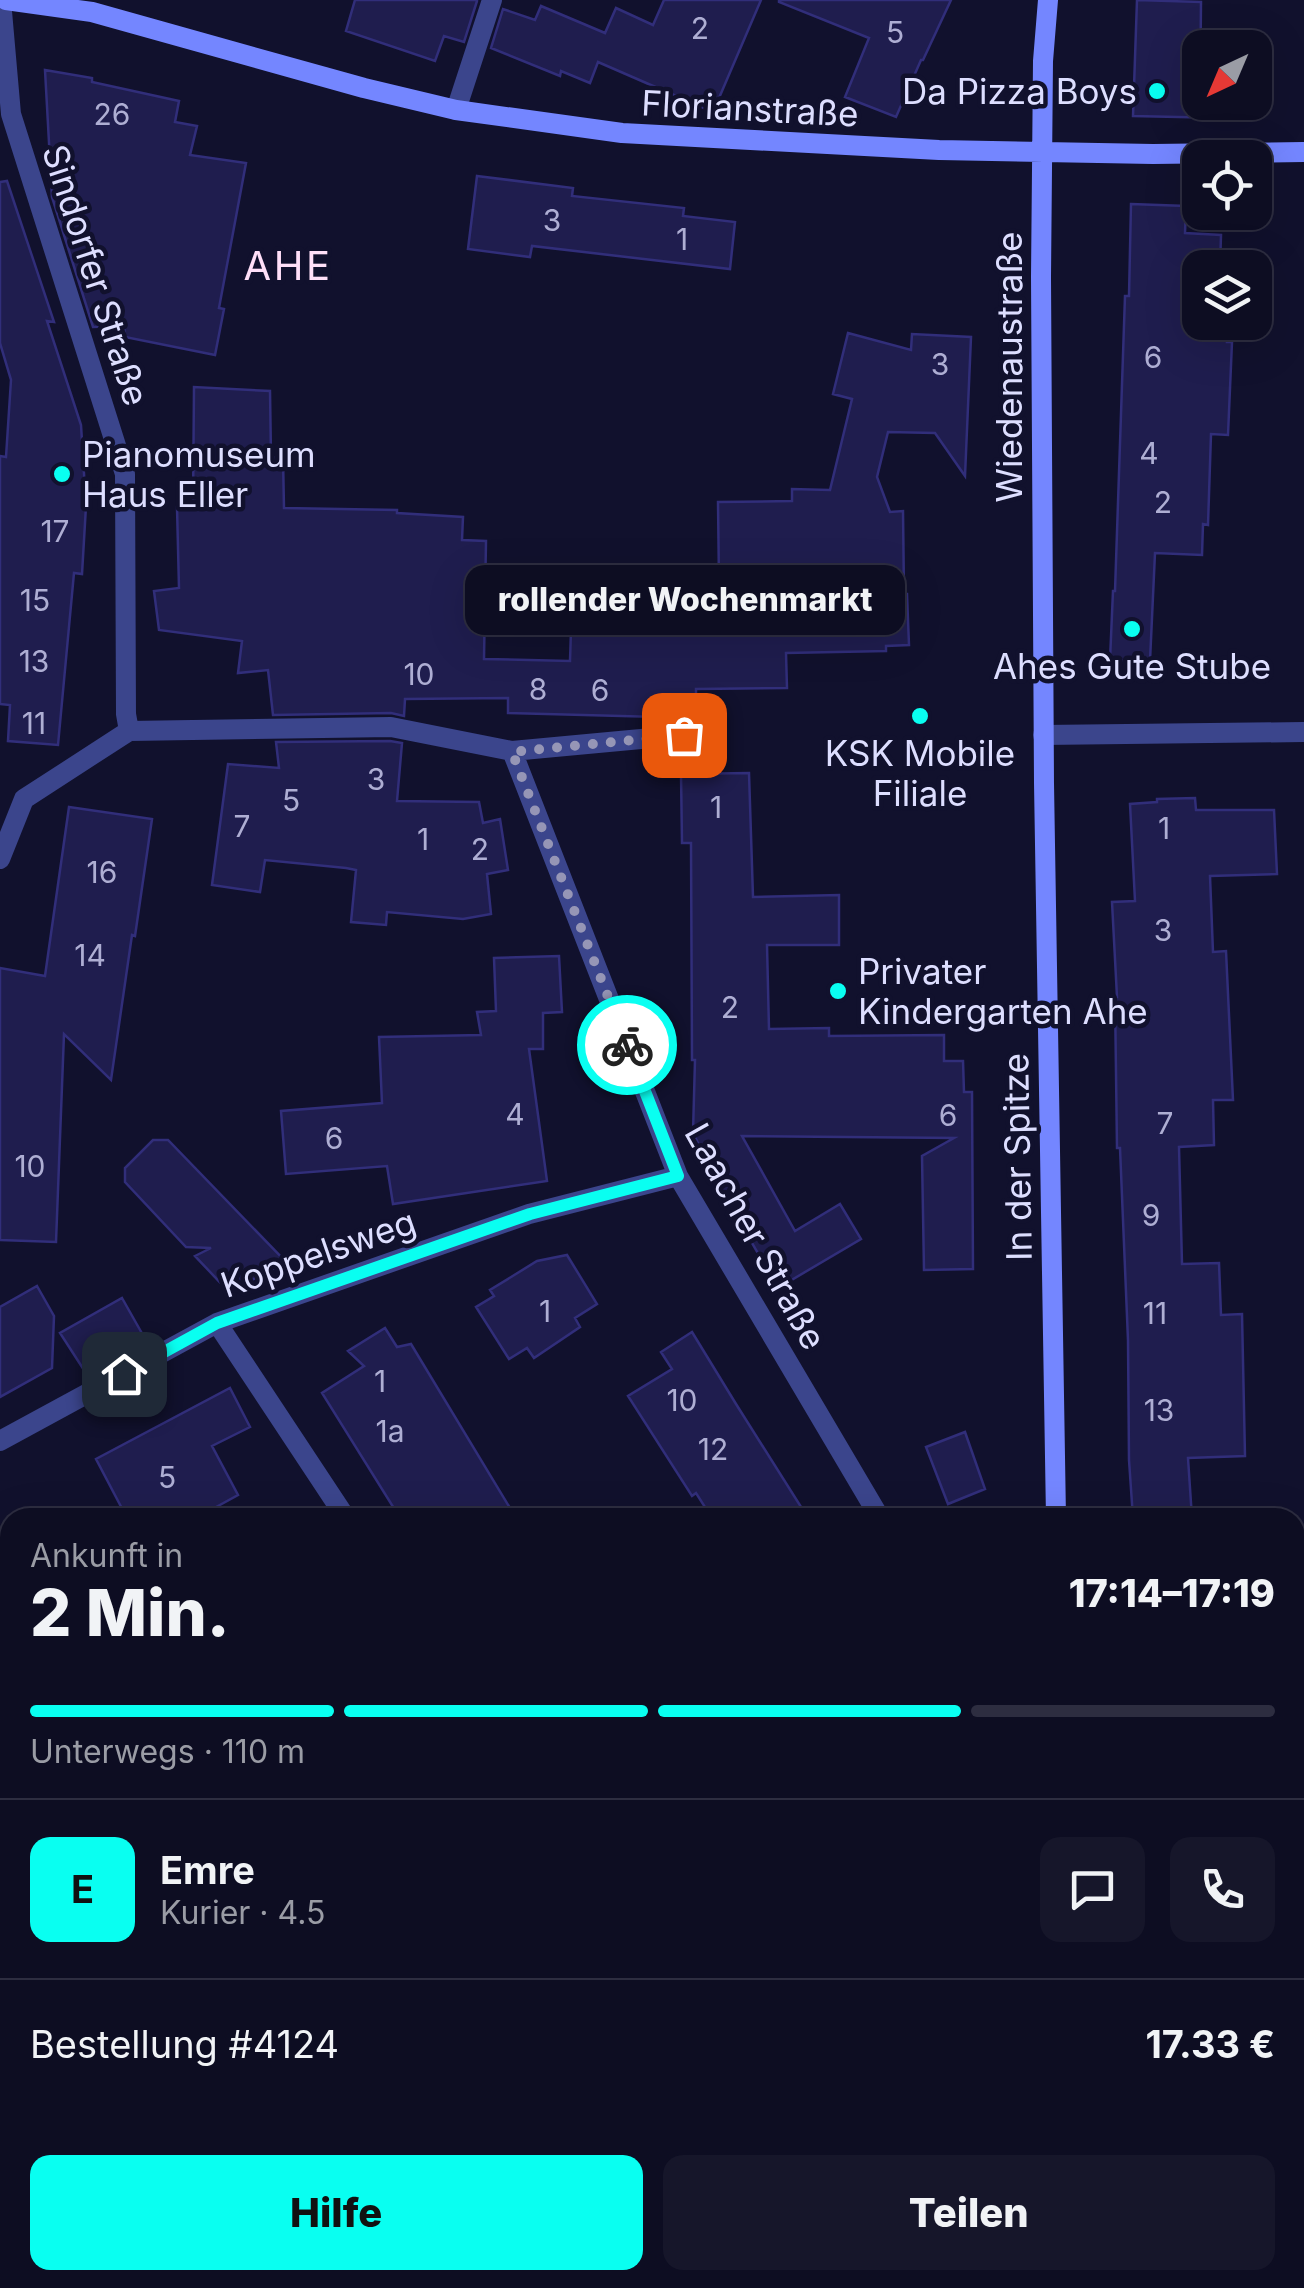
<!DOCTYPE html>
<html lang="de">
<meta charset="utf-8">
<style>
:root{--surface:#0d0d22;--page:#16162a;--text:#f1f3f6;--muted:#9a9ca5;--line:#2d2d40;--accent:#09fff1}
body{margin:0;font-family:Inter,sans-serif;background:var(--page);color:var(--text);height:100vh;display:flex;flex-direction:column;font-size:38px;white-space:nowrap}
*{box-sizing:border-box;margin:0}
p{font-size:32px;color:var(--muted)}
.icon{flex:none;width:55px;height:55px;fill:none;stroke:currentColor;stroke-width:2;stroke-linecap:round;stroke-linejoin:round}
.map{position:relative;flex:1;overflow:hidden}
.details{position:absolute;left:0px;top:1508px;width:1305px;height:782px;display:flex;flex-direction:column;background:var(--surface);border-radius:30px 30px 0 0;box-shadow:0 10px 40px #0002,0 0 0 2px var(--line)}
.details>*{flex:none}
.needle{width:65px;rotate:224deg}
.buttons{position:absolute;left:1182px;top:30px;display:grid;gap:20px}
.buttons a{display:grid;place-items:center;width:90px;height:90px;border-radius:20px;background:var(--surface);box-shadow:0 10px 40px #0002,0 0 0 2px var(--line);font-size:50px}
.pin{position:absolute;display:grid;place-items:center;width:85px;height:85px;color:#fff;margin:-42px;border-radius:20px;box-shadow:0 5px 15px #0006}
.courier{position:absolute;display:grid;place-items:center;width:100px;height:100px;margin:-50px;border:8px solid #09fff1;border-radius:50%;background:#fff;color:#222;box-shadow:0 2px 12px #0007}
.bubble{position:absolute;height:70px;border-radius:20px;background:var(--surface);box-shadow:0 10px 40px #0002,0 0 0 2px var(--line);font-size:32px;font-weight:800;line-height:70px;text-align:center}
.overview em{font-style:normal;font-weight:800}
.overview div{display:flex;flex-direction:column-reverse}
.overview{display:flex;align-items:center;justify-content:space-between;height:170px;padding:0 30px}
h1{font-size:65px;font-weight:800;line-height:75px}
.bar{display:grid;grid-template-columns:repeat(4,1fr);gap:15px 10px;align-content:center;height:120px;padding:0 30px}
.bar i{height:12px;border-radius:8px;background:var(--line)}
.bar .on{background:var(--accent)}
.bar p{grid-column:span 4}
.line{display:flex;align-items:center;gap:25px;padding:0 30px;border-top:2px solid var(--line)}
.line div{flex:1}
.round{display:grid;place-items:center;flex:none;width:105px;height:105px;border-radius:20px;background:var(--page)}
.action{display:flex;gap:20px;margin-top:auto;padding:20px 30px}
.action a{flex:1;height:115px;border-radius:20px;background:var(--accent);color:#111;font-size:40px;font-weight:800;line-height:115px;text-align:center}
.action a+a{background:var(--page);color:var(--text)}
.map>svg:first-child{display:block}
.building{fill:#1f1d4e;stroke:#312e7a;stroke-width:2.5}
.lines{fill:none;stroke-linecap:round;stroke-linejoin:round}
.path{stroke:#2ec1a1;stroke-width:6;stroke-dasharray:5 8;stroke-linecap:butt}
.lane{stroke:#3b458c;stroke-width:20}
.street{stroke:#3b458c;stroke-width:20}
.secondary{stroke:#7486ff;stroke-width:20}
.done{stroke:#9696b6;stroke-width:10;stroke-dasharray:0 18}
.route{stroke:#09fff1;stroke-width:12}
.poi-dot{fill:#09fff1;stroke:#11112d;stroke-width:4}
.labels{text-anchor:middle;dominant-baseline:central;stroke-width:9;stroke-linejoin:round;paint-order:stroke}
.number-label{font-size:30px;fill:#aeaed3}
.poi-label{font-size:35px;fill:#dddeff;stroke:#11112d;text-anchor:start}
.street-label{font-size:35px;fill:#dddeff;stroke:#11112d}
.quarter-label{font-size:40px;letter-spacing:2.5px;fill:#ffdff8;stroke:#11112d}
</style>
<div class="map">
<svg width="1304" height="2288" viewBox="0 0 1304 2288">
<rect width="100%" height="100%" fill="#11112d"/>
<path class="building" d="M 355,0 L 477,0 L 477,1 L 464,42 L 444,36 L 435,61 L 346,31 Z
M 664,0 L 761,0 L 713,112 L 598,62 L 590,83 L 561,71 L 560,76 L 491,48 L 503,9 L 535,20 L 541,6 L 605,33 L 616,8 L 653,25 Z
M 779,0 L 951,0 L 923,60 L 921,60 L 896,117 L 845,97 L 869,38 L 779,2 Z
M 1137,0 L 1201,2 L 1200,102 L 1224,102 L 1224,118 L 1133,116 Z
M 1255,54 L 1266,54 L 1264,97 L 1255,97 Z
M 45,70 L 92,78 L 92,82 L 179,101 L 175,122 L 197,126 L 190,155 L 246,163 L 219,308 L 224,309 L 215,355 L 125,337 L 124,326 L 93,327 L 52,197 Z
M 477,176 L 573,188 L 572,196 L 684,208 L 683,216 L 735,222 L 730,269 L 532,246 L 530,257 L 468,249 Z
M 7,181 L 54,322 L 47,321 L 81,425 L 86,506 L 82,574 L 74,573 L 58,745 L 8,741 L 10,705 L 0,704 L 0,456 L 6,457 L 11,380 L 0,343 L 0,182 Z
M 1131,204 L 1186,206 L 1185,233 L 1221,235 L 1220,268 L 1200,268 L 1200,322 L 1228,322 L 1227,342 L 1232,342 L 1228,435 L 1211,434 L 1208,525 L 1203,524 L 1202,555 L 1155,553 L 1150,661 L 1110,660 L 1113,591 L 1115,591 L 1125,296 L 1129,296 Z
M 848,333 L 911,350 L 912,334 L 971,337 L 965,476 L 935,433 L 888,432 L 877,477 L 890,512 L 903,511 L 904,594 L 907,594 L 909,645 L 886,646 L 886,651 L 786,653 L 787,688 L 696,689 L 696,718 L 508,713 L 508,698 L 405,699 L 404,716 L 391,713 L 273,715 L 268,670 L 238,673 L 242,641 L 159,630 L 154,591 L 179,588 L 177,507 L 193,507 L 194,387 L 270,391 L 271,457 L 283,458 L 284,508 L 397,510 L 397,513 L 463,517 L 462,540 L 486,541 L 484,659 L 570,661 L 572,599 L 603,598 L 603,587 L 719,583 L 718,502 L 792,501 L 792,489 L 830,490 L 852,399 L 833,394 Z
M 390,741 L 402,743 L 397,801 L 479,802 L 483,823 L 500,819 L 508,870 L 487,874 L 491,914 L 463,919 L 387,912 L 386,925 L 351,922 L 356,870 L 346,868 L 265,860 L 260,892 L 212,885 L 228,764 L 279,768 L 276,742 Z
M 749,773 L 753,897 L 839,895 L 839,945 L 767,945 L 769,1029 L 829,1028 L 829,1036 L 944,1035 L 944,1061 L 963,1061 L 964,1092 L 972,1092 L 973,1269 L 924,1270 L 922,1156 L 954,1138 L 742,1136 L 795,1231 L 840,1204 L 861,1239 L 778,1288 L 726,1198 L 693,1133 L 695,1060 L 692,1060 L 691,843 L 682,843 L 681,774 Z
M 1195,798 L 1196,810 L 1274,810 L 1277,874 L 1210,876 L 1213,952 L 1226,951 L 1233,1100 L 1213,1100 L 1214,1145 L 1179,1147 L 1182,1264 L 1219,1263 L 1221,1315 L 1242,1314 L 1245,1456 L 1188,1458 L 1192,1518 L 1133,1518 L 1129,1460 L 1128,1340 L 1120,1148 L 1117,1148 L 1115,997 L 1117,997 L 1112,902 L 1135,901 L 1130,804 L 1157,802 L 1157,799 Z
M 69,807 L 152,819 L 135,936 L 132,935 L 111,1080 L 64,1034 L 56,1242 L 0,1240 L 0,968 L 45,976 Z
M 559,956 L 562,1012 L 543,1013 L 543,1049 L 529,1049 L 547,1181 L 393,1204 L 387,1166 L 286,1174 L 281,1111 L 382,1103 L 379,1037 L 481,1035 L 477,1012 L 496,1011 L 494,958 Z
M 153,1140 L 168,1140 L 286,1262 L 229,1292 L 195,1256 L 211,1248 L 186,1247 L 125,1182 L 125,1168 Z
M 567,1255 L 597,1304 L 575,1318 L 580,1327 L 534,1358 L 527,1348 L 509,1359 L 476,1307 L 494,1296 L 490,1290 L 537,1261 Z
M 37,1286 L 54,1316 L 52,1368 L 0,1397 L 0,1307 Z
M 122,1298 L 144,1337 L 84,1370 L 60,1333 Z
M 385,1328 L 397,1347 L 411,1344 L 516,1518 L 400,1518 L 322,1393 L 364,1366 L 348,1351 Z
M 692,1332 L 736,1404 L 808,1518 L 712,1518 L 696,1493 L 692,1496 L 628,1396 L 672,1369 L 661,1352 Z
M 230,1388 L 250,1427 L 212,1446 L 238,1495 L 196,1518 L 127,1518 L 96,1459 Z
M 965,1432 L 985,1489 L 948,1504 L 926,1447 Z"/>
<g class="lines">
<path class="path" d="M 1295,2278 L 1304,2287
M 1035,2288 L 1035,2280"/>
<path class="lane" d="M 1295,2039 L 1304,2049"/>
<path class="street" d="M 1,0 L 11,114 L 125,474 L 126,714 L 129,731 L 391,727 L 512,751 L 684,735
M 456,110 L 492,0
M 1043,735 L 1304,732
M 512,751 L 678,1176 L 880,1518
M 0,859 L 24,799 L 129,731
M 217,1323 L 346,1518
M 0,1441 L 217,1323 L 529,1214 L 678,1176"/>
<path class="secondary" d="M 6,0 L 92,12 L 364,88 L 456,110 L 622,133 L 939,150 L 1153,154 L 1304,152
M 1048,0 L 1043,61 L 1041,277 L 1044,783 L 1056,1518
M 1295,2198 L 1304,2208"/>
</g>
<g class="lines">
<path class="done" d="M 627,1045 L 512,752 L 684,735"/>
<path class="route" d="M 124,1374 L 217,1323 L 530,1214 L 678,1176 L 627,1045"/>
</g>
<g class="poi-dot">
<circle cx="1157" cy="91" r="10"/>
<circle cx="62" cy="474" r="10"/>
<circle cx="1132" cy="629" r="10"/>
<circle cx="920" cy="716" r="10"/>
<circle cx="838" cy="991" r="10"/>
</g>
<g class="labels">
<g class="number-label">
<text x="700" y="28">2</text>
<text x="895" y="32">5</text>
<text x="112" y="114">26</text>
<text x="552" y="220">3</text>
<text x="682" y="239">1</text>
<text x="1153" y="357">6</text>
<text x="940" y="364">3</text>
<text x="1149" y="453">4</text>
<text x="1163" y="502">2</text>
<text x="55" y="531">17</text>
<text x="35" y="600">15</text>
<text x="34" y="661">13</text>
<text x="419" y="674">10</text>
<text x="538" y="689">8</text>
<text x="600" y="690">6</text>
<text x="34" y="723">11</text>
<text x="376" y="779">3</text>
<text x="291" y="800">5</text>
<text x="716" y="807">1</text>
<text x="242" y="826">7</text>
<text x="1164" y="828">1</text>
<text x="423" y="839">1</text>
<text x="480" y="849">2</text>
<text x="102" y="872">16</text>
<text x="1163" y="930">3</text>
<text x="90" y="955">14</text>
<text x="730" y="1007">2</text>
<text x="515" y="1114">4</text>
<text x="948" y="1115">6</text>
<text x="1165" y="1123">7</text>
<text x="334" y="1138">6</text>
<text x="30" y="1166">10</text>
<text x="1151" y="1215">9</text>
<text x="545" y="1311">1</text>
<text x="1155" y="1313">11</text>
<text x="380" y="1381">1</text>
<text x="682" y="1400">10</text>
<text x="1159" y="1410">13</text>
<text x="390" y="1431">1a</text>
<text x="713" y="1449">12</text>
<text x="167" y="1477">5</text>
</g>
<g class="poi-label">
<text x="1137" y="91" text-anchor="end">Da Pizza Boys</text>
<text x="82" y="454">Pianomuseum<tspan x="82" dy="40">Haus Eller</tspan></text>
<text x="1132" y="666" text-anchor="middle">Ahes Gute Stube</text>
<text x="920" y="753" text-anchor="middle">KSK Mobile<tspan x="920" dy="40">Filiale</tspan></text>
<text x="858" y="971">Privater<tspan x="858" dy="40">Kindergarten Ahe</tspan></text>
</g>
<g class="street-label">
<text transform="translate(750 108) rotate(3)">Florianstraße</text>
<text transform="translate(96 275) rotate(72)">Sindorfer Straße</text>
<text transform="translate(1009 367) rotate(-90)">Wiedenaustraße</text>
<text transform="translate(1017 1157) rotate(-91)">In der Spitze</text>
<text transform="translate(756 1236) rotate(61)">Laacher Straße</text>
<text transform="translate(318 1253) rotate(-19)">Koppelsweg</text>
</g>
<g class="quarter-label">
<text x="288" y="265">AHE</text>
</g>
</g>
</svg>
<div class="buttons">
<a><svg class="needle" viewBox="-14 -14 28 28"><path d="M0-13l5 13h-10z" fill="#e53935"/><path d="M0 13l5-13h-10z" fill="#9a9ca5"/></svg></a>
<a><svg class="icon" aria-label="locate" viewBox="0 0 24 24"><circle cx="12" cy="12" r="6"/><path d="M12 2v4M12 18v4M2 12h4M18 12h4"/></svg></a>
<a><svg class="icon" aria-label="layers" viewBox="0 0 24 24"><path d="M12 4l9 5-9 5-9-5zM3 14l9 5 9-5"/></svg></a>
</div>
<div class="pin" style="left:684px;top:735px;background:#ea580c"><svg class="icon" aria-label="bag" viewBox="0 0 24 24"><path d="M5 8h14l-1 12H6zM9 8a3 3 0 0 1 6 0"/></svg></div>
<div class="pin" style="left:124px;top:1374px;background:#1f2937"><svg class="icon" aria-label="home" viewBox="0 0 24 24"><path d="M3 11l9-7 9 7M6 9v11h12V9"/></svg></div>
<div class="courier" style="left:627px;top:1045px"><svg class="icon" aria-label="bike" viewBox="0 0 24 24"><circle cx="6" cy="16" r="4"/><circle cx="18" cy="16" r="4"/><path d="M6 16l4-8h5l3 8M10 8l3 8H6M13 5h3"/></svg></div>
<div class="bubble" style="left:465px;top:565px;width:440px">rollender Wochenmarkt</div>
<section class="details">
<div class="overview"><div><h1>2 Min.</h1><p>Ankunft in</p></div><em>17:14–17:19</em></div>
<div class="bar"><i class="on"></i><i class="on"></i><i class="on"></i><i></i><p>Unterwegs · 110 m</p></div>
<div class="line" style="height:180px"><b class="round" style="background:var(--accent);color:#111">E</b><div><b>Emre</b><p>Kurier · 4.5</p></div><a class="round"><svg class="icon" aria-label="chat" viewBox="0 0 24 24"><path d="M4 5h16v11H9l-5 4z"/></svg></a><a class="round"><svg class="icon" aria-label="phone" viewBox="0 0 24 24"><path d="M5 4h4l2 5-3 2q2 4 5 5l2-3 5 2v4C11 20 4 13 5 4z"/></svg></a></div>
<div class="line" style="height:130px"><div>Bestellung #4124</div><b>17.33 €</b></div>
<div class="action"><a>Hilfe</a><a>Teilen</a></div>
</section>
</div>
